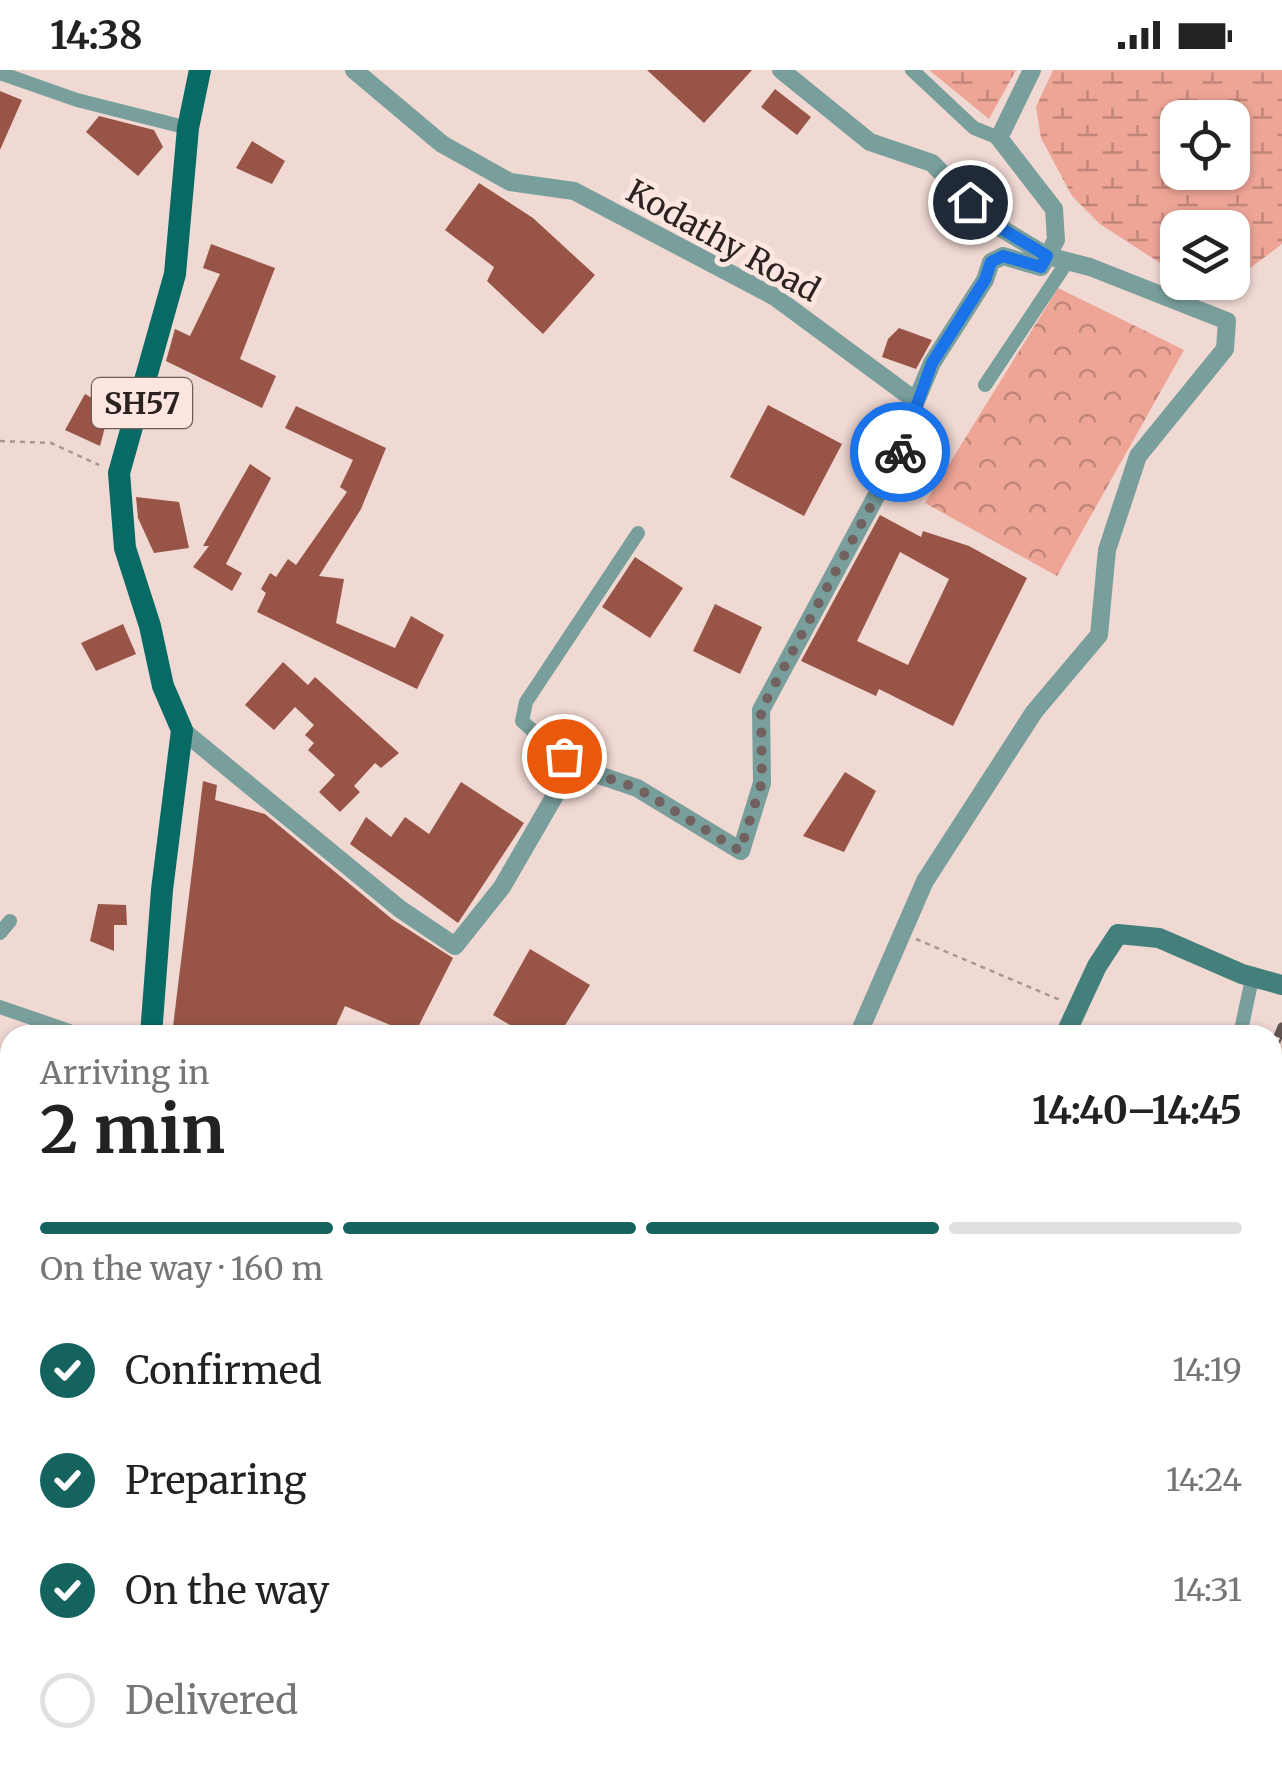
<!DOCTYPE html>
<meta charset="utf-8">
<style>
:root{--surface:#fff;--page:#f6f6f6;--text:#222;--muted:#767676;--line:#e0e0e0;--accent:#15635f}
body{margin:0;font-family:Merriweather,serif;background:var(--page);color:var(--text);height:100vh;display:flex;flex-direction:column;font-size:38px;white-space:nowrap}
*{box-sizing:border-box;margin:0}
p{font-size:32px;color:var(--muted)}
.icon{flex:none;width:55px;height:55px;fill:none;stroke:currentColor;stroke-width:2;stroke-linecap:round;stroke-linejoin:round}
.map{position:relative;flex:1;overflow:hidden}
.panel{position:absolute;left:0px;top:955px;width:1282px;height:752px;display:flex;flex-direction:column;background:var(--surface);border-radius:30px 30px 0 0;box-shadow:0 2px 8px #0004}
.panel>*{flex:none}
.buttons{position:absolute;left:1160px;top:30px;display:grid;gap:20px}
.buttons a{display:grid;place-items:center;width:90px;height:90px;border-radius:20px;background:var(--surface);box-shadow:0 2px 8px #0004;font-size:50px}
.pin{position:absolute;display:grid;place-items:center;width:85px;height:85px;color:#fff;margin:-42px;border:5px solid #fff;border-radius:50%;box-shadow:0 2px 10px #0007}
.courier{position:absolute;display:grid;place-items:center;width:100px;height:100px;margin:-50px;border:8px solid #1a73e8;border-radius:50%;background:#fff;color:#222;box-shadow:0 2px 12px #0007}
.headline em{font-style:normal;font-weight:700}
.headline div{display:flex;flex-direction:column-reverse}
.headline{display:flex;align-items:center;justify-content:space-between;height:170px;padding:0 40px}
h1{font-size:65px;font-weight:700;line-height:75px}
.bar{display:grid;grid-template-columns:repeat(4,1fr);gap:15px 10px;align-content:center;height:120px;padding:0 40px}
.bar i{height:12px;border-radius:8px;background:var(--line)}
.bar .current{background:var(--accent)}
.bar p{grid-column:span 4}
ol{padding:0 40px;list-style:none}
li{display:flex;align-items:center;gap:30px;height:110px}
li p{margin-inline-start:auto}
li .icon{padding:10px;border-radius:50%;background:var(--accent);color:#fff;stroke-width:4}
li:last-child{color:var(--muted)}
li i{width:55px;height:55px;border:5px solid var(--line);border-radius:50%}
.status{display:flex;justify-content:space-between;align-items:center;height:70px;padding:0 50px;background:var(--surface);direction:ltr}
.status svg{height:28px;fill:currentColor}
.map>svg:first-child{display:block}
.forest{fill:url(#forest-crowns)}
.wetland{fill:url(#wetland-marsh);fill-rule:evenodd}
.building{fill:#985446;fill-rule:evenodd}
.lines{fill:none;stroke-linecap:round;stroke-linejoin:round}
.path{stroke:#a99693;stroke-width:2.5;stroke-dasharray:5 5;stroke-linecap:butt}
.minor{stroke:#799f9c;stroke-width:14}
.tertiary{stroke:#799f9c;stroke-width:18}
.secondary{stroke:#43807c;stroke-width:20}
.primary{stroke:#076a65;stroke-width:22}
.rail-casing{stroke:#615451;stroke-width:9}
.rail{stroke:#fde5e0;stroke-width:5;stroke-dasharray:15;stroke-linecap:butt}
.done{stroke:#71625f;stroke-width:10;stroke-dasharray:0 18}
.route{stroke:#1a73e8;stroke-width:12}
.labels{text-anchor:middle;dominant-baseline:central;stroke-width:10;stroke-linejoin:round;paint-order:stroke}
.shield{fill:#fde5e0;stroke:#6b5d5a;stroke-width:2.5}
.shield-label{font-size:30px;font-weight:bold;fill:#2c2321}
.street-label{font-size:32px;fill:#2c2321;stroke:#fde5e0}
</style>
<div class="status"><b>14:38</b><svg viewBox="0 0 49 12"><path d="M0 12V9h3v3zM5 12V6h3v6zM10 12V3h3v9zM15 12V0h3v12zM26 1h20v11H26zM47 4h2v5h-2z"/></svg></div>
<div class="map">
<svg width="1282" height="1707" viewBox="0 0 1282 1707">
<defs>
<pattern id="forest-crowns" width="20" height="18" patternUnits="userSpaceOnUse" patternTransform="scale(2.5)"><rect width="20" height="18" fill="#eea596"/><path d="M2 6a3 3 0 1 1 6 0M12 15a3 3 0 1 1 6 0" fill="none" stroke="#c1867a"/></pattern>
<pattern id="wetland-marsh" width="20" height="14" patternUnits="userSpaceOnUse" patternTransform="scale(2.5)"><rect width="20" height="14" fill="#eea596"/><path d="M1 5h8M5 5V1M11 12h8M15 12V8" fill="none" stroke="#c1867a"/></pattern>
</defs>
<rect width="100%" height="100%" fill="#f0d8d3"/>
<path class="forest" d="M 1058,218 L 1184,280 L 1057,506 L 925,433 Z"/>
<path class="wetland" d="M 929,0 L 1016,0 L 989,49 Z
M 1053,0 L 1282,0 L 1282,174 L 1232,212 L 1232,158 L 1178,158 L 1177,204 L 1100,154 L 1072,126 L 1041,68 L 1036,37 ZM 1178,48 L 1232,48 L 1232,102 L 1178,102 Z"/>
<path class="building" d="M 647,0 L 752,0 L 704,53 Z
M 775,19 L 811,47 L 797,65 L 761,37 Z
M 0,21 L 22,30 L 0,80 Z
M 99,46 L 154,60 L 163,77 L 138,106 L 86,62 Z
M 252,71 L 285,91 L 272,114 L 236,98 Z
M 479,113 L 533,148 L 595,205 L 543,264 L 487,211 L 494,197 L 445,160 Z
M 211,174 L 275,198 L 240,289 L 276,306 L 262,338 L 166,291 L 175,259 L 190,266 L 220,204 L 203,198 Z
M 899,258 L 932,270 L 916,299 L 882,287 L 888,269 Z
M 85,324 L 110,338 L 100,376 L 65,360 Z
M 768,335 L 842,374 L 804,446 L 730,407 Z
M 296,336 L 386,378 L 361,439 L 319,506 L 344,509 L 336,553 L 395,578 L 411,546 L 444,565 L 417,619 L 257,542 L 266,523 L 261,519 L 270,503 L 276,507 L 288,489 L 296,495 L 347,422 L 340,417 L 353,390 L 285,358 Z
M 250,394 L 271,408 L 226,494 L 242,503 L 232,521 L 193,497 L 209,476 L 203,476 Z
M 136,427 L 179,432 L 189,478 L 154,483 L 138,448 Z
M 880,445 L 921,467 L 923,461 L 969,476 L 1027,508 L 953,656 L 879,619 L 876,626 L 801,591 ZM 900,482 L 949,509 L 908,595 L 857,571 Z
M 635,487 L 683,518 L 650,568 L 602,537 Z
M 715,534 L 762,557 L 740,604 L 693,581 Z
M 123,554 L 136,584 L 96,601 L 81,573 Z
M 283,592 L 308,615 L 315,607 L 399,683 L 381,698 L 375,693 L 354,716 L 360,722 L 340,742 L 319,722 L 335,705 L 308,680 L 314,673 L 305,665 L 314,655 L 295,637 L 274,660 L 245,635 Z
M 845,702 L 876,721 L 844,782 L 803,766 Z
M 203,711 L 217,715 L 215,730 L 265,744 L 392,849 L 453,888 L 414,965 L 345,936 L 332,965 L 172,965 Z
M 461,712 L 524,753 L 458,853 L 350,774 L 366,747 L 391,767 L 405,747 L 429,764 Z
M 98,834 L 126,835 L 127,855 L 114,855 L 114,881 L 90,871 Z
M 530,879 L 590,915 L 559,965 L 527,965 L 493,945 Z"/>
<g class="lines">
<path class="path" d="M 0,371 L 51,373 L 99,395
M 916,869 L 1060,930
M 0,1330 L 10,1341"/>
<path class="minor" d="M 912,0 L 974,58 L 999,68
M 0,3 L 77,30 L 188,58
M 985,315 L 1067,192
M 572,696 L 522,651 L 526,632 L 638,463
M 0,863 L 10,851
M 0,937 L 81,965
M 1240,965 L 1253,904
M 1272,1098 L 1282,1075
M 963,1707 L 968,1698
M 1051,1707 L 1054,1698"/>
<path class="tertiary" d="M 781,0 L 870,72 L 932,93 L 989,151 L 1047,186 L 1090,197 L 1227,251 L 1225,279 L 1138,386 L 1107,480 L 1099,565 L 1034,642 L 925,811 L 858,965
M 916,331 L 932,293 L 985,210 L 991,192 L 1003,186 L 1041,197 L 1056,170 L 1054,139 L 999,68 L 1032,0
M 182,660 L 400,839 L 455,876 L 502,817 L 572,696 L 637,718 L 741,781 L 762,713 L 761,640 L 902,378 L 916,331 L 775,227 L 574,121 L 510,112 L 442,74 L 354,0
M 0,1268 L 10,1258
M 141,1707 L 147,1698"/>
<path class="secondary" d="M 1065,965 L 1097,896 L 1118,864 L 1159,868 L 1242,904 L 1282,915
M 387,1707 L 392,1698"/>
<path class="primary" d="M 151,965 L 162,820 L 182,660 L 163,616 L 150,556 L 125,478 L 119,403 L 175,204 L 188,58 L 200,0
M 160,1707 L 160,1698"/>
<g class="rail-casing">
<path id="rail" d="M 1272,981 L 1282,957
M 1272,1025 L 1282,1000
M 1000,1707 L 1004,1698"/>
</g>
<use href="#rail" class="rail"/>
</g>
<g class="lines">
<path class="done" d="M 564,686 L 572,696 L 637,718 L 740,781 L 762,712 L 761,640 L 900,382"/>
<path class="route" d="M 900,382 L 932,293 L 985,210 L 991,192 L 1003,186 L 1041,197 L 1047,186 L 989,151 L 970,132"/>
</g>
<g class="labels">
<rect class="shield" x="92" y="308" width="100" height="50" rx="8"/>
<g class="shield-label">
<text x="142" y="333">SH57</text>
</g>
<g class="street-label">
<text transform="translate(723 171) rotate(29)">Kodathy Road</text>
</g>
</g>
</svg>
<div class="buttons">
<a><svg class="icon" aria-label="locate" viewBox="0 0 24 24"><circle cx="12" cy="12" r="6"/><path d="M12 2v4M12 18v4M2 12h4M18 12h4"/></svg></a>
<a><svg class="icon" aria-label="layers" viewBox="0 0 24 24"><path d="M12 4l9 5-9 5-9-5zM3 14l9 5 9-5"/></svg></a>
</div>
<div class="pin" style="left:564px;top:686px;background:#ea580c"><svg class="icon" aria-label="bag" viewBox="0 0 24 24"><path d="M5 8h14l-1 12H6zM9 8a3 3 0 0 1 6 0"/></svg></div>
<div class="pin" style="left:970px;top:132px;background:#1f2937"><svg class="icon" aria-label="home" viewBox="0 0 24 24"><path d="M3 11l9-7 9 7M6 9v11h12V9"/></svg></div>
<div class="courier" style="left:900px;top:382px"><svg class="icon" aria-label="bike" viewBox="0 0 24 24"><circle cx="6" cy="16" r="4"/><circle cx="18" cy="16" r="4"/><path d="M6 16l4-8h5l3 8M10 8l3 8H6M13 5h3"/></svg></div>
<section class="panel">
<div class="headline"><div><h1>2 min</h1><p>Arriving in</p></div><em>14:40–14:45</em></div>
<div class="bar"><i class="current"></i><i class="current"></i><i class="current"></i><i></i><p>On the way · 160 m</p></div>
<ol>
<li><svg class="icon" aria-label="check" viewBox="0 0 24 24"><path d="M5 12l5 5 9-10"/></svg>Confirmed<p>14:19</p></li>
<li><svg class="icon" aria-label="check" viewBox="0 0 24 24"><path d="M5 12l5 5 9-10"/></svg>Preparing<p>14:24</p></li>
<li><svg class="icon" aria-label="check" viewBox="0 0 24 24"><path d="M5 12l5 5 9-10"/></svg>On the way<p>14:31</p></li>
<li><i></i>Delivered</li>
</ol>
</section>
</div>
